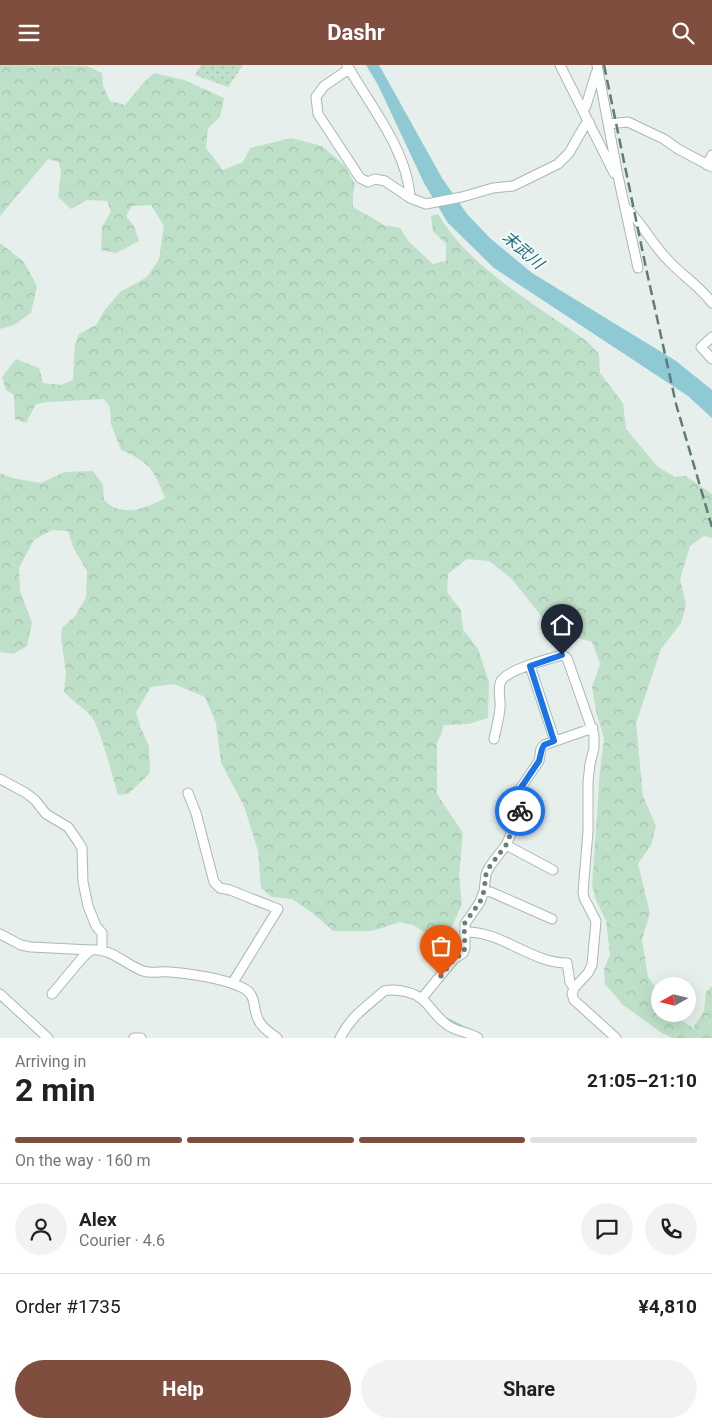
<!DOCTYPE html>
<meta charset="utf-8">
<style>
:root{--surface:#fff;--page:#f2f2f2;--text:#202124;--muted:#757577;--line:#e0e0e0;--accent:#7f4e3f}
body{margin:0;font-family:Roboto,"Noto Sans JP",sans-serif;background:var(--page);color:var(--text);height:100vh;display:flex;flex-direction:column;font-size:19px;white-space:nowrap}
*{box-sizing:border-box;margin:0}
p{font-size:16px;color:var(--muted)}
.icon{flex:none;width:28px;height:28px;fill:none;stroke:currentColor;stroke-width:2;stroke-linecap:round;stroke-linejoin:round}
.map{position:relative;height:973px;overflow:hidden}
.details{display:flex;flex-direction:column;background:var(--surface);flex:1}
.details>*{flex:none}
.needle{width:32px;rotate:262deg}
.controls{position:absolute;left:651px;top:912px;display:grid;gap:10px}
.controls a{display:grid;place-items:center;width:45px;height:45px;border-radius:50%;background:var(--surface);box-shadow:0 5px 20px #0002;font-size:25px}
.pin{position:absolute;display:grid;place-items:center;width:42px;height:42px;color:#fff;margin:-51px -21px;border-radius:50% 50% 50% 0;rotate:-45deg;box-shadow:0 0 5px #0007}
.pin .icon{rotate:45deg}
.courier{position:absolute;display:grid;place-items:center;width:50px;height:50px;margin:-25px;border:4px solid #1a73e8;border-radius:50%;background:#fff;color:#222;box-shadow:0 1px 6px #0007}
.headline em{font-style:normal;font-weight:700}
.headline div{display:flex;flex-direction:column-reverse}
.headline{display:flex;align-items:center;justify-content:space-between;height:85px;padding:0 15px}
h1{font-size:32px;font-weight:700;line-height:38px}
.bar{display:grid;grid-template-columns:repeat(4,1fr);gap:8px 5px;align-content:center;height:60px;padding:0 15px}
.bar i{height:6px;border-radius:4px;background:var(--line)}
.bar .on{background:var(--accent)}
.bar p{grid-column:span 4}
.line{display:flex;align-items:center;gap:12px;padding:0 15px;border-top:1px solid var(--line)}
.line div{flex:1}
.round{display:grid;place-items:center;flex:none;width:52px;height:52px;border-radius:26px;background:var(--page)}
.cta{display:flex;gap:10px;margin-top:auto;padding:10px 15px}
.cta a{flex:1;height:58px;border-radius:30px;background:var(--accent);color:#fff;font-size:20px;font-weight:700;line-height:58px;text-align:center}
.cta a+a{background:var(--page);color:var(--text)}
header{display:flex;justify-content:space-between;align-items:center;height:65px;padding:0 15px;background:var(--accent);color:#fff;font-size:22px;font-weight:700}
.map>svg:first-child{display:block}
.forest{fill:url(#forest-crowns)}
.park{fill:url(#park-dots)}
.water{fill:#8ec9d4}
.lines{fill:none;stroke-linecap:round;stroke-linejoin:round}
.stream{stroke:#8ec9d4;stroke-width:2.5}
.minor-casing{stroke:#a8b8b2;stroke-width:11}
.minor{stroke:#fff;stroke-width:9}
.rail{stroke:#5f7d75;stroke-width:2.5;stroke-dasharray:10 5;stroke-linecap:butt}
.done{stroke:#687f78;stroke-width:5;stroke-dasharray:0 9}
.route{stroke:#1a73e8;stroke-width:6}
.labels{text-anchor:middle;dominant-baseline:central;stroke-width:4;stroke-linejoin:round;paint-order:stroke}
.water-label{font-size:16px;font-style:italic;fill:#1c6f80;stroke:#f7fbf9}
</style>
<header><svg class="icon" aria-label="menu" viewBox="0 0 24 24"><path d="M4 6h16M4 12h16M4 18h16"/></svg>Dashr<svg class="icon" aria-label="search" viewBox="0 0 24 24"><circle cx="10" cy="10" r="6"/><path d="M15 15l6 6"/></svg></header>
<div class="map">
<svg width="712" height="973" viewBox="0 0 712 973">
<defs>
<pattern id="forest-crowns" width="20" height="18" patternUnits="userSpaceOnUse" patternTransform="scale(1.25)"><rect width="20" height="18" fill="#bfe0c8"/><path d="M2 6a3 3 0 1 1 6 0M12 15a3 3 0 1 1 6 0" fill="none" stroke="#a4c1ad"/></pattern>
<pattern id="park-dots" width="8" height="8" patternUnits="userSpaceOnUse" patternTransform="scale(1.25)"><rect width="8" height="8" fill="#bfe0c8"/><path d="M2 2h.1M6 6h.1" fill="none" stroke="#a4c1ad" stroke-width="1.8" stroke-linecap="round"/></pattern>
</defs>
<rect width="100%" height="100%" fill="#e6efeb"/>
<path class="forest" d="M 0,0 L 87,1 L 102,8 L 103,21 L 110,36 L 125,40 L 144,17 L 154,8 L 184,15 L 224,33 L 220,52 L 208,63 L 206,83 L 223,105 L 243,97 L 250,83 L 291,73 L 322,81 L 345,101 L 355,119 L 353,129 L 353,142 L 384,160 L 400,163 L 409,177 L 433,199 L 446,196 L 446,179 L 433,166 L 431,151 L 438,149 C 471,205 538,240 589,278 L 599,289 L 600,308 L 623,338 L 626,364 L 658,402 L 675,412 L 686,411 L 712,429 L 712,473 L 704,471 L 690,481 L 680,514 L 686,540 L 681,558 L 661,584 L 636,658 L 643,731 L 656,761 L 651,780 L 638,799 L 650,848 L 642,875 L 648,912 L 660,929 L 660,949 L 673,949 L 693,963 L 704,946 L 706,927 L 712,921 L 712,973 L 673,973 L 662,968 L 623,940 L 605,919 L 604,904 L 610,890 L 606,856 L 596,835 L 592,821 L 600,705 L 604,674 L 596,646 L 592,622 L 600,599 L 592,577 L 578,573 L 561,576 L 511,513 L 489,496 L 467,494 L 448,509 L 447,527 L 461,545 L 463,564 L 478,584 L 489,617 L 488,653 L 468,659 L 444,660 L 437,679 L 437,729 L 463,768 L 459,811 L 462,839 L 450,866 L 437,875 L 413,860 L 400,857 L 372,866 L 333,866 L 314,849 L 292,834 L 272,832 L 261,823 L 258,786 L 244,741 L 221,698 L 216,658 L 205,632 L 174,619 L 151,622 L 136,647 L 140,661 L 149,681 L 150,708 L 128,729 L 118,730 C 113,714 100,661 91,651 C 83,642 72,636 64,627 L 66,607 L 61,574 L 62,563 L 76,550 L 86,532 L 87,506 L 74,484 L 68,466 L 52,465 L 34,475 L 19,503 L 20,526 L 32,558 L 27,581 L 13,589 L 0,587 L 0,408 L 12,413 L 41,418 L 64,407 L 93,406 L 103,420 L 104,435 C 122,453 144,444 165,433 C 153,404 151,398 121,385 L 111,359 L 110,342 L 104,334 L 48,337 L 36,339 L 26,358 L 15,354 L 14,330 L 6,325 L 2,312 L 16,294 L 39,303 L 43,318 L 61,320 L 73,315 L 75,279 L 79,269 L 96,260 L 104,246 L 120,227 L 147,212 L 159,194 L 164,161 L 151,140 L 132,141 L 126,151 L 134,161 L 139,176 L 116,188 L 101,185 L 102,162 L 111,146 L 107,136 L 87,135 L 71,144 L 58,132 L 61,108 L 59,97 L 48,94 L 0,151 Z
M 0,178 L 24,197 L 37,221 L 31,248 L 14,260 L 0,264 Z"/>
<path class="park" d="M 201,0 L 243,0 L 228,22 L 195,10 Z"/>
<path class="water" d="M 366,0 L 379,0 L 442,113 L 467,149 L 490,173 L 532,208 L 676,296 L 712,325 L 712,353 L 688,331 L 494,203 L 448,158 L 424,118 L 378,20 Z"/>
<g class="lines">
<path class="stream" d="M 445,953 L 467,964"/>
<g class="minor-casing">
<path id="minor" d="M 347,0 C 369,39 408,86 410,133 L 426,139 L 462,132 L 493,123 L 513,121 L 558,99 L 569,88 L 585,60 L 589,57
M 560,0 L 614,108
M 597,0 L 618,111 L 638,203
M 349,4 L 324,21 L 316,32 L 318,49 L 360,113 L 368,117 L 375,114 L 385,116 L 410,133
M 583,44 L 586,41 L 596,8 L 598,7
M 608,59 L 628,57 L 664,74 L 678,84 L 712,102
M 707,100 L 712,90
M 625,142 C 642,157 651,178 667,194 C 681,210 700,221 712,238
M 712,272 L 701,282 L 712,294
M 530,601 L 555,676
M 494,674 C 496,664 499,654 500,643 C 501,635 497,623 501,616 C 508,604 549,594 562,590 L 567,593 L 594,670 L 594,683 L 590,699 L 588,717 L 588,766 L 583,827 L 584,833 L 596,856 L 592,900 L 588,908 L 574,923
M 0,714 L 26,728 L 35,735 L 46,749 L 68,762 L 77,775 L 82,783 L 83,817 L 88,841 L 96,861 L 102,868 L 102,885
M 188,728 L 196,748 L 214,817 L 220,823 L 230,825 L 278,844 L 235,914 L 234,919
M 506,780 L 553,805
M 484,826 L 491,827 L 552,854
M 465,867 C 502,866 531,898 567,898 L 570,917 L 574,923 L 572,929 L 574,935 L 616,973
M 0,869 L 21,880 L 31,882 L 91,885
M 0,929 L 48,973
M 52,929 L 83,892 L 91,885 C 110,882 126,900 143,906 C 152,909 161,906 170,907 C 192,909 225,913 245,924 C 256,930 253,944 258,954 C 261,962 270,968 277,973
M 422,933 L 454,894 L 463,888 L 465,883 L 465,859 L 480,837 L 484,826 L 486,809 L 490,801 L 506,780 L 516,758 L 521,744 L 518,727 L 539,696 L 541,684 L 544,680 L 593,663
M 134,973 L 141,973
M 340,973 C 352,950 365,943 384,926 C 392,924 399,925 407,927 C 428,932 430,947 446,959 C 455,967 468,966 478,973"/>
</g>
<use href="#minor" class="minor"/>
<path class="rail" d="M 604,0 L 646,203 L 676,339 L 712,462"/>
</g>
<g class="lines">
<path class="done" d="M 441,911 L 454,894 L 463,888 L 465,883 L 464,859 L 480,837 L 484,826 L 486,809 L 490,801 L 506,780 L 520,746"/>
<path class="route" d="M 520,746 L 518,727 L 539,696 L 542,684 L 544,680 L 554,676 L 530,601 L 562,590"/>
</g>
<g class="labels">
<g class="water-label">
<text transform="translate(523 185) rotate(41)">末武川</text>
</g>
</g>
</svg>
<div class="controls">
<a><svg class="needle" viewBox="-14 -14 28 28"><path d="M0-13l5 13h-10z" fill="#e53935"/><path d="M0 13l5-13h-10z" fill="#757577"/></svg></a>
</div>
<div class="pin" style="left:441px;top:911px;background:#ea580c"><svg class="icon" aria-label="bag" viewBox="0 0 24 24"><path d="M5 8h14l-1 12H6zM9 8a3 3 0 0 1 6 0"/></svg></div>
<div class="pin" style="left:562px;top:590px;background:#1f2937"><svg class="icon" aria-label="home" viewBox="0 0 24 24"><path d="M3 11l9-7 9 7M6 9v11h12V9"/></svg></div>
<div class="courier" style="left:520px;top:746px"><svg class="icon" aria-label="bike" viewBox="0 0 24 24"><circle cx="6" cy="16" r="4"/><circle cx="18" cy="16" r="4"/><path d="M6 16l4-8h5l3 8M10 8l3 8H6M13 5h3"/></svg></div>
</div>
<section class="details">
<div class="headline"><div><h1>2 min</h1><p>Arriving in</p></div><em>21:05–21:10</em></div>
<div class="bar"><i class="on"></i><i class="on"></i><i class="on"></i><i></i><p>On the way · 160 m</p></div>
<div class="line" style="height:90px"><a class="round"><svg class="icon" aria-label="person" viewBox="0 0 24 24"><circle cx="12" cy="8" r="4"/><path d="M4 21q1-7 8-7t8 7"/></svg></a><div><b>Alex</b><p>Courier · 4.6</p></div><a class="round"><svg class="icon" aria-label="chat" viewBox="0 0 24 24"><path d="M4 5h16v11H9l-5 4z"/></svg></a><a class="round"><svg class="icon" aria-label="phone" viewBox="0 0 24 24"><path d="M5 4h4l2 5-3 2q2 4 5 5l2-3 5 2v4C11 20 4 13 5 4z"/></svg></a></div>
<div class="line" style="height:65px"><div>Order #1735</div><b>¥4,810</b></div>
<div class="cta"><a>Help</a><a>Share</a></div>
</section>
